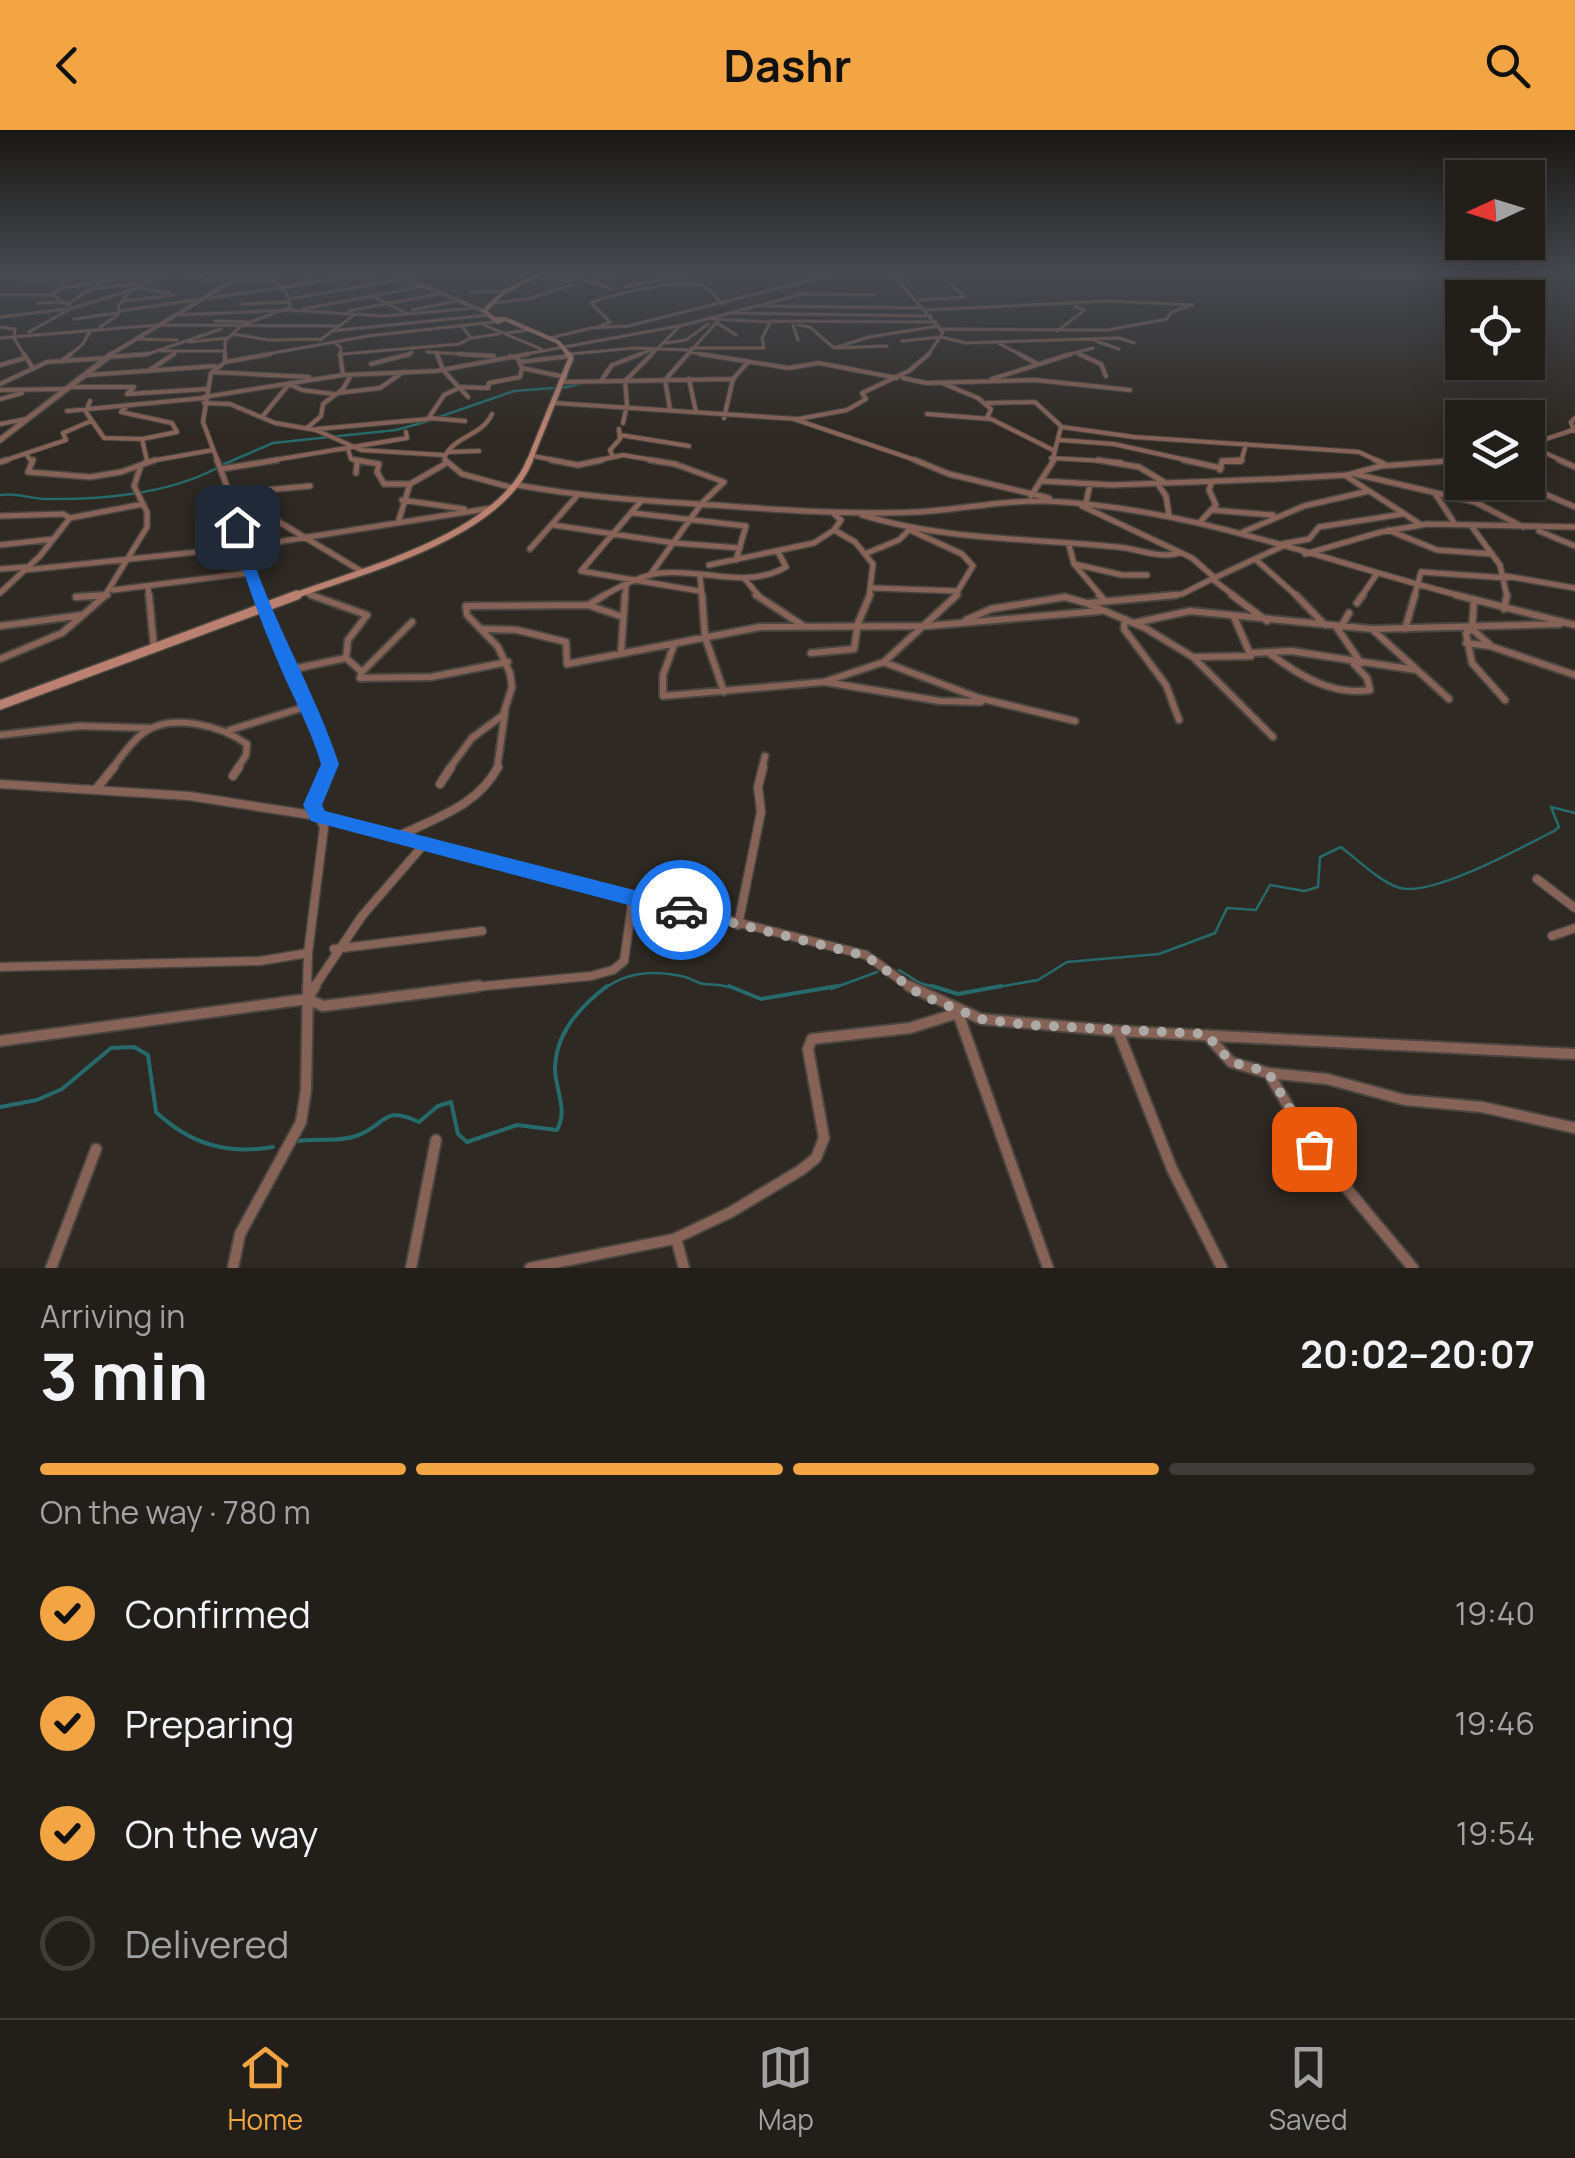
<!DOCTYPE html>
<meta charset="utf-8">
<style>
:root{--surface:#221f1a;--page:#2a2723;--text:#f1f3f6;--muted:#a2a2a2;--line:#3f3d39;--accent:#f2a542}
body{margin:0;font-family:Manrope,sans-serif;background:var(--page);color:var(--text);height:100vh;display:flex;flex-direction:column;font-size:38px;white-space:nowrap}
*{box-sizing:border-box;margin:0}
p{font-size:32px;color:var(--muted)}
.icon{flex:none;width:55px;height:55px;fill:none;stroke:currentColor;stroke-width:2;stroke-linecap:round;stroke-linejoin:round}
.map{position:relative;height:1138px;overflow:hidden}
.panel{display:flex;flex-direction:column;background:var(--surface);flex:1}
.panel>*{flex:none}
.needle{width:65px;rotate:266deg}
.tools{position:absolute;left:1445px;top:30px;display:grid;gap:20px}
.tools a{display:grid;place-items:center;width:100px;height:100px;border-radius:0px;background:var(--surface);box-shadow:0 10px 40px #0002,0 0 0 2px var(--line);font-size:50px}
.pin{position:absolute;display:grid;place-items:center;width:85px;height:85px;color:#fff;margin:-42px;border-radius:20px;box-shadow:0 5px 15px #0006}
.courier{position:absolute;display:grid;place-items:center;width:100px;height:100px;margin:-50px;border:8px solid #1a73e8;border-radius:50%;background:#fff;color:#222;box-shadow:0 2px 12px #0007}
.summary em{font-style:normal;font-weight:700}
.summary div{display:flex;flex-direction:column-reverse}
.summary{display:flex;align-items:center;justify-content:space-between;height:170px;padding:0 40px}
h1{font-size:65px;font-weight:700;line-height:75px}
.bar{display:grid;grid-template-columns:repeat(4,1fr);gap:15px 10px;align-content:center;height:120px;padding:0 40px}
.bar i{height:12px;border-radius:8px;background:var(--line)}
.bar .selected{background:var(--accent)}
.bar p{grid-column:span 4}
ol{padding:0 40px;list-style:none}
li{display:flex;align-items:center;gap:30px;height:110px}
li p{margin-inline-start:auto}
li .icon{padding:10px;border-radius:50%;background:var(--accent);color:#111;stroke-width:4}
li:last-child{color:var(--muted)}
li i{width:55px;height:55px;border:5px solid var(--line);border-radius:50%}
header{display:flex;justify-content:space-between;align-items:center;height:130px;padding:0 40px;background:var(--accent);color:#111;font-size:45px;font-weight:700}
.menu{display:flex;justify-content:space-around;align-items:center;height:140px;border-top:2px solid var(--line);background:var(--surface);font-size:28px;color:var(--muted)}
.menu a{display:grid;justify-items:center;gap:5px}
.menu .selected{color:var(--accent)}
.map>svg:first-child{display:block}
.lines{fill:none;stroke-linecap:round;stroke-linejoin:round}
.stream-far1{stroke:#266a6b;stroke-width:2.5}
.stream{stroke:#266a6b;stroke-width:4}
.minor-far5-casing{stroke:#49453f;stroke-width:4}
.minor-far4-casing{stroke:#49453f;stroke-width:6}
.minor-far3-casing{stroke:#49453f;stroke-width:8}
.minor-far2-casing{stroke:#49453f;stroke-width:10}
.minor-far1-casing{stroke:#49453f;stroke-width:11}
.minor-casing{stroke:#49453f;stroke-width:14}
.tertiary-far1-casing{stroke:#49453f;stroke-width:5}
.tertiary-casing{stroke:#49453f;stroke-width:8}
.secondary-far3-casing{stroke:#49453f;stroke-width:5}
.secondary-far2-casing{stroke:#49453f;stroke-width:8}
.secondary-far1-casing{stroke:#49453f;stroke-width:9}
.secondary-casing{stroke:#49453f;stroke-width:12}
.minor-far5{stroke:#866257;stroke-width:2.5}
.minor-far4{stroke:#866257;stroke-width:4}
.minor-far3{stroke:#866257;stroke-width:5}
.minor-far2{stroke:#866257;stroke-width:6}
.minor-far1{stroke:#866257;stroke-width:8}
.minor{stroke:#866257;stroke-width:10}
.tertiary-far1{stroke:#866257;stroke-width:4}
.tertiary{stroke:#866257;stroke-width:5}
.secondary-far3{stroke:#bb8170;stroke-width:4}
.secondary-far2{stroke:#bb8170;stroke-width:5}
.secondary-far1{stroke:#bb8170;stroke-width:6}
.secondary{stroke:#bb8170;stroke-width:9}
.route{fill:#1a73e8}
.done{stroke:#ada9a4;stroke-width:10;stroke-dasharray:0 18}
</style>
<header><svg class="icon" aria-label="back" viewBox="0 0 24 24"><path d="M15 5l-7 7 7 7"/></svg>Dashr<svg class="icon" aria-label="search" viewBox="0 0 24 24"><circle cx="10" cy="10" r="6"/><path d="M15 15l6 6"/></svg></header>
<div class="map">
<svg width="1575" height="1138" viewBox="0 0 1575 1138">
<rect width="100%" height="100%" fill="#2e2923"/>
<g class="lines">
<path class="stream-far1" d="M 562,258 L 579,254
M 439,287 L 514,261 L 553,258
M 222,335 L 273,313 L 396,300 L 432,290
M 0,365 C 17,362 30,369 46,369 C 100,370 167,364 215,339
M 899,840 L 920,853 L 941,859
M 604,859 C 626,842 653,840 681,846 C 689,847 696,853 704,854 C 716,855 723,854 735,859
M 831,859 L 877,842
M 987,859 L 1038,850 L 1067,832 L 1159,824 L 1215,803 L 1227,778 L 1256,780 L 1270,755 L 1304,761 L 1318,757 L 1320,727 L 1341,717 C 1358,730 1380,752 1400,758 C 1432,767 1522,717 1554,701 L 1559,697 L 1551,677 L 1575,683"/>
<path class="stream" d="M 729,856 L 761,869 L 838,856
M 932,856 L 958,864 L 1001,856
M 0,977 L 37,970 L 62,959 L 111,918 L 134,917 L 148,925 L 156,982 C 190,1014 227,1025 273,1017
M 293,1012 C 313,1007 337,1013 356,1006 C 386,996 382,974 419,992 L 438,976 L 451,972 L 458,1004 L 467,1012 L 517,995 L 557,1000 C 568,979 556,962 555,940 C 555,903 580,877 607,856"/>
<g class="minor-far5-casing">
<path id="minor-far5" d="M 891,142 L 943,203 L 927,226
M 1332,142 L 1382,146 L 1516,142
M 1551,142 L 1575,144
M 166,143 L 204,145 L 205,151 L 240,147
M 0,147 L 37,151 L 63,147
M 533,148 L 565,150 L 588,142
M 576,148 L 613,159
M 235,151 L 274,150
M 593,151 L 618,142
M 302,154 L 312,142
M 625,157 L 699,142
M 96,158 L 138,154
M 138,158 L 169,163
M 58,159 L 158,142
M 471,162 L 506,161
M 796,164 L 875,165
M 0,165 L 53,165 L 72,178
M 53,165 L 65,149 L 131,145
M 370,165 L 408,184
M 289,169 L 403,149
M 920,170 L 965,167 L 951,155
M 122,171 L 174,165
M 38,173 L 67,172
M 70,173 L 98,154
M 495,173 L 531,168 L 572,155 L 567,150
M 242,174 L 290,172
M 760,176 L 923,178
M 303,179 L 420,157
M 412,180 L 458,171
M 927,180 L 1109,171 L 1193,175 L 1171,182 L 1167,189 L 1108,200 L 942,199
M 119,181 L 388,142
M 348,181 L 439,164
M 733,183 L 931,186
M 176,185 L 287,180 L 384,186 L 475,178
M 0,187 L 66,179
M 74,189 L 117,183
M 713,189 L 771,192
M 215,191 L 247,192
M 717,193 L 736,205
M 484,195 L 541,219
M 793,195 L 798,210
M 798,195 L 810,197 L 834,218 L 887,216
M 0,197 L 15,199 L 14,208 L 25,226
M 100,197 L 118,185 L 119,175 L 129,163
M 598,197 L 610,192 L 591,173 C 610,164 688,147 706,157 C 712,160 717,169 722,174
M 331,201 L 489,185
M 1057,201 L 1085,180 L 1075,177
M 29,202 L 70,179 L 138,158 L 167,142
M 506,203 L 530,200
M 233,204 L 269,210 L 321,209
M 0,208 L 158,195 L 338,196
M 471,208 L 499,204
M 550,208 L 591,198 L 628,196 L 842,142
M 135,209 L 177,210
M 320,210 L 354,185
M 902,211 L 941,207 L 966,213 L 1119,208 L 1134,213
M 1096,211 L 1119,219
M 189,212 L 227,208
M 335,213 L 341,218 L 340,226
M 666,213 L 686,210 L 708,194
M 998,213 L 1023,226
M 691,218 L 764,218 L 762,208 L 771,191 L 936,192
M 834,218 L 869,207 L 939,196
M 161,221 L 224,221
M 427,222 L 494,226
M 436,222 L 438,226
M 688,222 L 716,226
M 343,224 L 459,214 L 471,208 L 461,195
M 570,224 L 635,218 L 688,220
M 1079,224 L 1084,226
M 68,226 L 82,215 L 91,200
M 119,226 L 145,225 L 221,199
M 170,226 L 175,223
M 225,226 L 225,211 L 242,195 L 291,177 L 287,164 L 274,150 L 284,142
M 256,226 L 368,206 L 494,192
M 407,226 L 412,222
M 515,226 L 684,195 L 799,165
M 635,226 L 654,219
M 650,226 L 680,196
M 686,226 L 718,191
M 1062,226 L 1093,218"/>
</g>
<g class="minor-far4-casing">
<path id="minor-far4" d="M 24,224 L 32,237
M 340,224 L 343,245
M 437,224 L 443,240 L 468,267
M 459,224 L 494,226
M 700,224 L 789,238 L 819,233 L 897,248
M 1019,224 L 1036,233
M 1079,224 L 1101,234 L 1106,246
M 510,226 L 518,229 L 522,238 L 565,247
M 108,227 L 148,224
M 63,230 L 71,224
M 225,232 L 270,224
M 519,232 L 571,226
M 371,234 L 410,224
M 0,235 L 25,228
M 148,241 L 174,224
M 212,242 L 309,247
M 88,245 L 215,236
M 903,248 L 926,253 L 1035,250 L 1130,260
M 689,249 L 696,282
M 992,249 L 1071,224
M 601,251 L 612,235 L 641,224
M 563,252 L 734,249
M 942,253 L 978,268 L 991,279 L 987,288
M 0,254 L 47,232 L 106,228
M 289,254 L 302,260 L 334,264
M 71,257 L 134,257 L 127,264 L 207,259
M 460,257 L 488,258 L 489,253 L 520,247 L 522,238
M 0,260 L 67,259
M 338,263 L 380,258 L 403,242
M 204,267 L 343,245 L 436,241 L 528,224
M 0,269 L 22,263
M 90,271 L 86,282 L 104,308 L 142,309 L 177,302 L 172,293 L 121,282 L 128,275
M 204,273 L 230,274 L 275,293 L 316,300 L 361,320 L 443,325 L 447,332
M 555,273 L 798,289 L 847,280 L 866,269 L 862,263 L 909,241 L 929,224
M 987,273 L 1035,272 L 1062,297 L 1134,307 L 1359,322 L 1380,332
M 670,279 L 665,250 L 688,224
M 67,281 L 204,268
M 927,284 L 991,289 L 1055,321
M 262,287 L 290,253
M 430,288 L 465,291
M 724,288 L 733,249 L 748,232
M 794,289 L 921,332
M 623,293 L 627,275 L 625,251 L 652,224
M 0,294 L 26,289
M 307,298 L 321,286 L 323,274 L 343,259 L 351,245
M 317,299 L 428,289 L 444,265 L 459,258
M 1574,301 L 1571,292 L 1575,288
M 620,305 L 689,316
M 142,309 L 147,331
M 1060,310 L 1114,314 L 1195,332
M 1528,315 L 1565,332
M 1528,315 L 1573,300
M 348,319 L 351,329 L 369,332
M 448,322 L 479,321
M 26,324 L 32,332
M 445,326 C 456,305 482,306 492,284
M 533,326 L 564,332
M 613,327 L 610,320 L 620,309 L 619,299
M 1051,328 L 1121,332
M 0,332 L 66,310 L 63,303 L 91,291
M 145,332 L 213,320
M 218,332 L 203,292 L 211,243 L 225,232 L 225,224
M 262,332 L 407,308 L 406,302
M 591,332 L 623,325 L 664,332
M 1052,332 L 1061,297
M 1222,332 L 1241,332 L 1246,314
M 1433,332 L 1462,330"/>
</g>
<g class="minor-far3-casing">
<path id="minor-far3" d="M 33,330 L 28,342 L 90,347 L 121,342 L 155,330
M 217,330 L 229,362 L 361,441
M 355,330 L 379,334 L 377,342 L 384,354 L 408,354
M 445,330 L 462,344 L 513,358
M 551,330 L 578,335 L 602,330
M 650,330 L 675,334 L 724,352 L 702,373 L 650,445
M 915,330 L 949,344 L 1049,368
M 1098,330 L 1139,337 L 1164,352
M 1184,330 L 1221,338
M 1375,330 L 1384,334
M 1559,330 L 1575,337
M 0,332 L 7,330
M 221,339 L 277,330
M 1220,340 L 1222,331 L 1242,330
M 356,343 L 357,333
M 1355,344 L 1475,372 L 1523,397
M 1346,346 L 1420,394
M 1042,351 L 1112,355 L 1275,349 L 1347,345 L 1381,336 L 1462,330
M 1157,353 L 1166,366 L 1169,385
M 517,355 C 582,367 647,371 713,375 C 781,380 849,385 917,382 C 960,380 1003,370 1045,371 C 1190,377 1327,432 1465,467
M 1488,356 L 1524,355 L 1575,377
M 1436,365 L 1455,394
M 1031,366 L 1054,330
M 1469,369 L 1487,362 L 1489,354
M 402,370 L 464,379
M 642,370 L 581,441 L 699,461
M 243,371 L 266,360 L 310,356
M 1086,373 L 1090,354
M 1082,376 L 1192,428 L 1215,448
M 252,377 L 237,397 L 249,443 L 261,467
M 1211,380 L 1273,385
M 633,383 L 746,396 L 736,430
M 834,384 L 841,390 L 834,400 L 855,412 L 873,434 L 869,467
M 862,385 C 946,411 1032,408 1118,417 C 1140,419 1158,429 1180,423
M 0,386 L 63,384 L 70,388 L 143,374
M 1200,392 L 1216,375 L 1209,360 L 1212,351
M 398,393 L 410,354 L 445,334
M 553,395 L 674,413 L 740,418
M 1472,397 L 1500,435 L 1507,467
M 910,400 L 962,424 L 973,436 L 954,467
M 1388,400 L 1437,420 L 1492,424
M 1539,401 L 1575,416
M 1243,402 L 1304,376 L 1369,361
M 1282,414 L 1309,409 L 1319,397 L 1403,384
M 0,415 L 53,409
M 1069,415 L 1074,434 L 1102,467
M 1283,416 L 1255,429 L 1298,467
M 530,419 L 576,367
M 867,423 L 899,410 L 909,400
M 1305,424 L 1381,402 L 1427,394 L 1575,397
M 1074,434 L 1122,445 L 1147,445
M 709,435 L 814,413 L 834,400
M 0,439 L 27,437
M 25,440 L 245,417 L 492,378
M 700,446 L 702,467
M 1506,446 L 1575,458
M 744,448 L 760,467
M 148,456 L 149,467
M 873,458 L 958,461
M 113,460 L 249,443
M 304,462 L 318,467
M 0,463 L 40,426 L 70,388
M 76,467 L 107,465
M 104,467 L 147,397 L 147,382 L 134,356 L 140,338
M 601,467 C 619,457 639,446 660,443 C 704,438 745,460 786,437 L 778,422
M 625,467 L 626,457
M 1150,467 L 1182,464 L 1212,449
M 1236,467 L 1212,449 L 1255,429
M 1361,467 L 1376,445
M 1414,467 L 1421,442 L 1507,448"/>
</g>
<g class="minor-far2-casing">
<path id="minor-far2" d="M 149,465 L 154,519
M 260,465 L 289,540 L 316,590 L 329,639
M 311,465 L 367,485 L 348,510 L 346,528
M 702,465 L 705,507 L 724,562
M 756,465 L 802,495
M 1099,465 L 1104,470
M 1232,465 L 1267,491
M 1296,465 L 1325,495
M 1456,465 L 1575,495
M 76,467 L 107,465
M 1474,471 L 1472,499 L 1466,503 L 1472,533 L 1505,570
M 1088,473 L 1176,465
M 1357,473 L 1363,465
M 588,475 L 605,465
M 1504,479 L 1507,465
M 1125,489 L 1124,499 L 1166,555 L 1179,590
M 966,490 L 991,479 L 1065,467 L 1086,473 L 1145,498 L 1193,527 L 1273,607
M 1134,493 L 1190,481 L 1372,499 L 1560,494
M 0,496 L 83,485
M 1341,497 L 1349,483
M 1337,498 L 1361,533
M 484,499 L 517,500 L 566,512 L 567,534 L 760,497 L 927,496 L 1100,481
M 1405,499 L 1415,465
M 1472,499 L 1490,515
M 1373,500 L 1449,569
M 1466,513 L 1490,516 L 1575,545
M 674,515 L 663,545 L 663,566 L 824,552 L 884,532 L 957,465
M 621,523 L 625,465
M 811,523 L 854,519 L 858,493 L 870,465
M 1251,523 L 1291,521 L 1416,540
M 1269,523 C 1298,545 1332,566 1370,560 L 1367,548 L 1354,534
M 1194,527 L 1251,526 L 1234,487
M 0,529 L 62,503 L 106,465
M 886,533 L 979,568 L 1075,591
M 289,540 L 346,528 L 362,542 L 360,548 L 431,547 L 508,532
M 362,542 L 412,492
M 825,552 L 940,571 L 981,572
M 230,600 L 308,576
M 0,605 L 80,596 L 149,598
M 112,639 C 121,627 130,613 143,603 C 171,582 221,596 247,614 L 246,625 L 237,639
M 449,639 L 472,608 L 503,585 L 512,557 L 510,543 L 498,517 L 467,485 L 466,476 L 588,475 L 623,487
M 497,639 L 505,582
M 762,639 L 765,626"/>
</g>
<g class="minor-far1-casing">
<path id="minor-far1" d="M 233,646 L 239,637
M 0,654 L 189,666 L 318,686 L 866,825 L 913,859
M 440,654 L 451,637
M 97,658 L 114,637
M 401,705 C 438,687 478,675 498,637
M 1537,749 L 1575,778
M 738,795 L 761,682 L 758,657 L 763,637
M 1552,806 L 1575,798
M 334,819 L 482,801
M 0,837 L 260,831 L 308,823
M 307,859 L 308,823 L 324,697 L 313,675 L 331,637
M 313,859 L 362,786 L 426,712
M 453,859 L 591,846 L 613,840 L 624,831 L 633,768"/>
</g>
<g class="minor-casing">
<path id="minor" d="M 909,856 L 981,889 L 1118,901 L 1575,924
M 308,868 L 315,856
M 1118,901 L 1172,1039 L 1222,1138
M 1207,905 L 1231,932 L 1268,943 L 1327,949 L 1405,970 L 1482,977 L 1575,998
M 0,911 L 307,869 L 323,876 L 479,856
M 1269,944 L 1314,1019 L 1413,1138
M 676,1108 L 684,1138
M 51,1138 L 96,1019
M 233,1138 L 240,1104 L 301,992 L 306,960 L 308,856
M 411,1138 L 436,1010
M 530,1138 L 674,1109 L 731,1082 L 801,1040 L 816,1028 L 824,1008 L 808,919 L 812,909 L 910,898 L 958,883 L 1048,1138"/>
</g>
<g class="tertiary-far1-casing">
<path id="tertiary-far1" d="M 390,142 L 483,181
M 108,226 L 247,142"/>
</g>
<g class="tertiary-casing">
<path id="tertiary" d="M 0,310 L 112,224"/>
</g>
<g class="secondary-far3-casing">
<path id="secondary-far3" d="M 486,179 L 504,162 L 544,142
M 484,181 L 494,189
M 494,189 L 505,189 L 498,192 Z
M 505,189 L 558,212 L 570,226"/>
</g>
<g class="secondary-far2-casing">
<path id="secondary-far2" d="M 529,332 L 571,228 L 568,224"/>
</g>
<g class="secondary-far1-casing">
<path id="secondary-far1" d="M 291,467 C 363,440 499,407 530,330"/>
</g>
<g class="secondary-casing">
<path id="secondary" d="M 0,575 L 297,465"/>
</g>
<use href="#minor-far5" class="minor-far5"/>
<use href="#minor-far4" class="minor-far4"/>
<use href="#minor-far3" class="minor-far3"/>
<use href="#minor-far2" class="minor-far2"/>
<use href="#minor-far1" class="minor-far1"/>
<use href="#minor" class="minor"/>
<use href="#tertiary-far1" class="tertiary-far1"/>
<use href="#tertiary" class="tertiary"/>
<use href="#secondary-far3" class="secondary-far3"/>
<use href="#secondary-far2" class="secondary-far2"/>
<use href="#secondary-far1" class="secondary-far1"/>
<use href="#secondary" class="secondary"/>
</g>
<linearGradient id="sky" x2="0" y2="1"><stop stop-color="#191713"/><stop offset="0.47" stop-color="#464950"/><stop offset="1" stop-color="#464950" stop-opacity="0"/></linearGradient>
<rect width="1575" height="302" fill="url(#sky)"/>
<path class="route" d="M 237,393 L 243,397 C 265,480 312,553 339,634 L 322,675 L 325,681 L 681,772 L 691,780 L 688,786 L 681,789 L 311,691 L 303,675 L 321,634 C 311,600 295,571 281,539 C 261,493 243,445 231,397 Z"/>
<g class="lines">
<path class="done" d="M 681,780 L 866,826 L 921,865 L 981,889 L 1028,895 L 1206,904 L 1231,932 L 1268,942 L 1314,1019"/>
</g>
</svg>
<div class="tools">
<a><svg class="needle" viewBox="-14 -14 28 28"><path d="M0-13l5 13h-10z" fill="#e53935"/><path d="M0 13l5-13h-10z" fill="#a2a2a2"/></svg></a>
<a><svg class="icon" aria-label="locate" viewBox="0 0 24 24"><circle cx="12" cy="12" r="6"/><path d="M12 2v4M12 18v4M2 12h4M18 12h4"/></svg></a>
<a><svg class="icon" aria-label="layers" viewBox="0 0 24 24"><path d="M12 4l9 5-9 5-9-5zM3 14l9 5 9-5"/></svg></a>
</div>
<div class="pin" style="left:1314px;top:1019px;background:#ea580c"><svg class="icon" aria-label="bag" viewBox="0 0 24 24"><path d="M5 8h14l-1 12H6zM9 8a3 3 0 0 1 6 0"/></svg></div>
<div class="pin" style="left:237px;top:397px;background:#1f2937"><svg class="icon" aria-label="home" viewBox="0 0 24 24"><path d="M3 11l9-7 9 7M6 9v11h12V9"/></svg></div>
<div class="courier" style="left:681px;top:780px"><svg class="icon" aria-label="car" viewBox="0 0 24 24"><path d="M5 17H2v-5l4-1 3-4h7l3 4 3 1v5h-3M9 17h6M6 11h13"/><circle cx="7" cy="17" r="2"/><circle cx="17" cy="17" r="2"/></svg></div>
</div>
<section class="panel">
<div class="summary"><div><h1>3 min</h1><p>Arriving in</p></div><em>20:02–20:07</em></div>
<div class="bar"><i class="selected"></i><i class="selected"></i><i class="selected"></i><i></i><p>On the way · 780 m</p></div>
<ol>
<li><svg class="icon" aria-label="check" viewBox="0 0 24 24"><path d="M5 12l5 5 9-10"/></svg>Confirmed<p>19:40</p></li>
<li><svg class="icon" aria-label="check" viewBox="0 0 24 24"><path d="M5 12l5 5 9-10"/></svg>Preparing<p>19:46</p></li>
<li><svg class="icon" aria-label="check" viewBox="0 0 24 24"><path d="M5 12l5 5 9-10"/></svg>On the way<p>19:54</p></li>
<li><i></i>Delivered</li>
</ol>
</section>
<nav class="menu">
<a class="selected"><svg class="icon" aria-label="home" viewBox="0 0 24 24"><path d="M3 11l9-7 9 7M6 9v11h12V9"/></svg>Home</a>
<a><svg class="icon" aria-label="map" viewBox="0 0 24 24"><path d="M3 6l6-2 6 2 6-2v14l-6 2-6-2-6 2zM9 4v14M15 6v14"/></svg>Map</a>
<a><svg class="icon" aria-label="saved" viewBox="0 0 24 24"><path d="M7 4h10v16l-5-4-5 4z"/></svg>Saved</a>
</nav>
